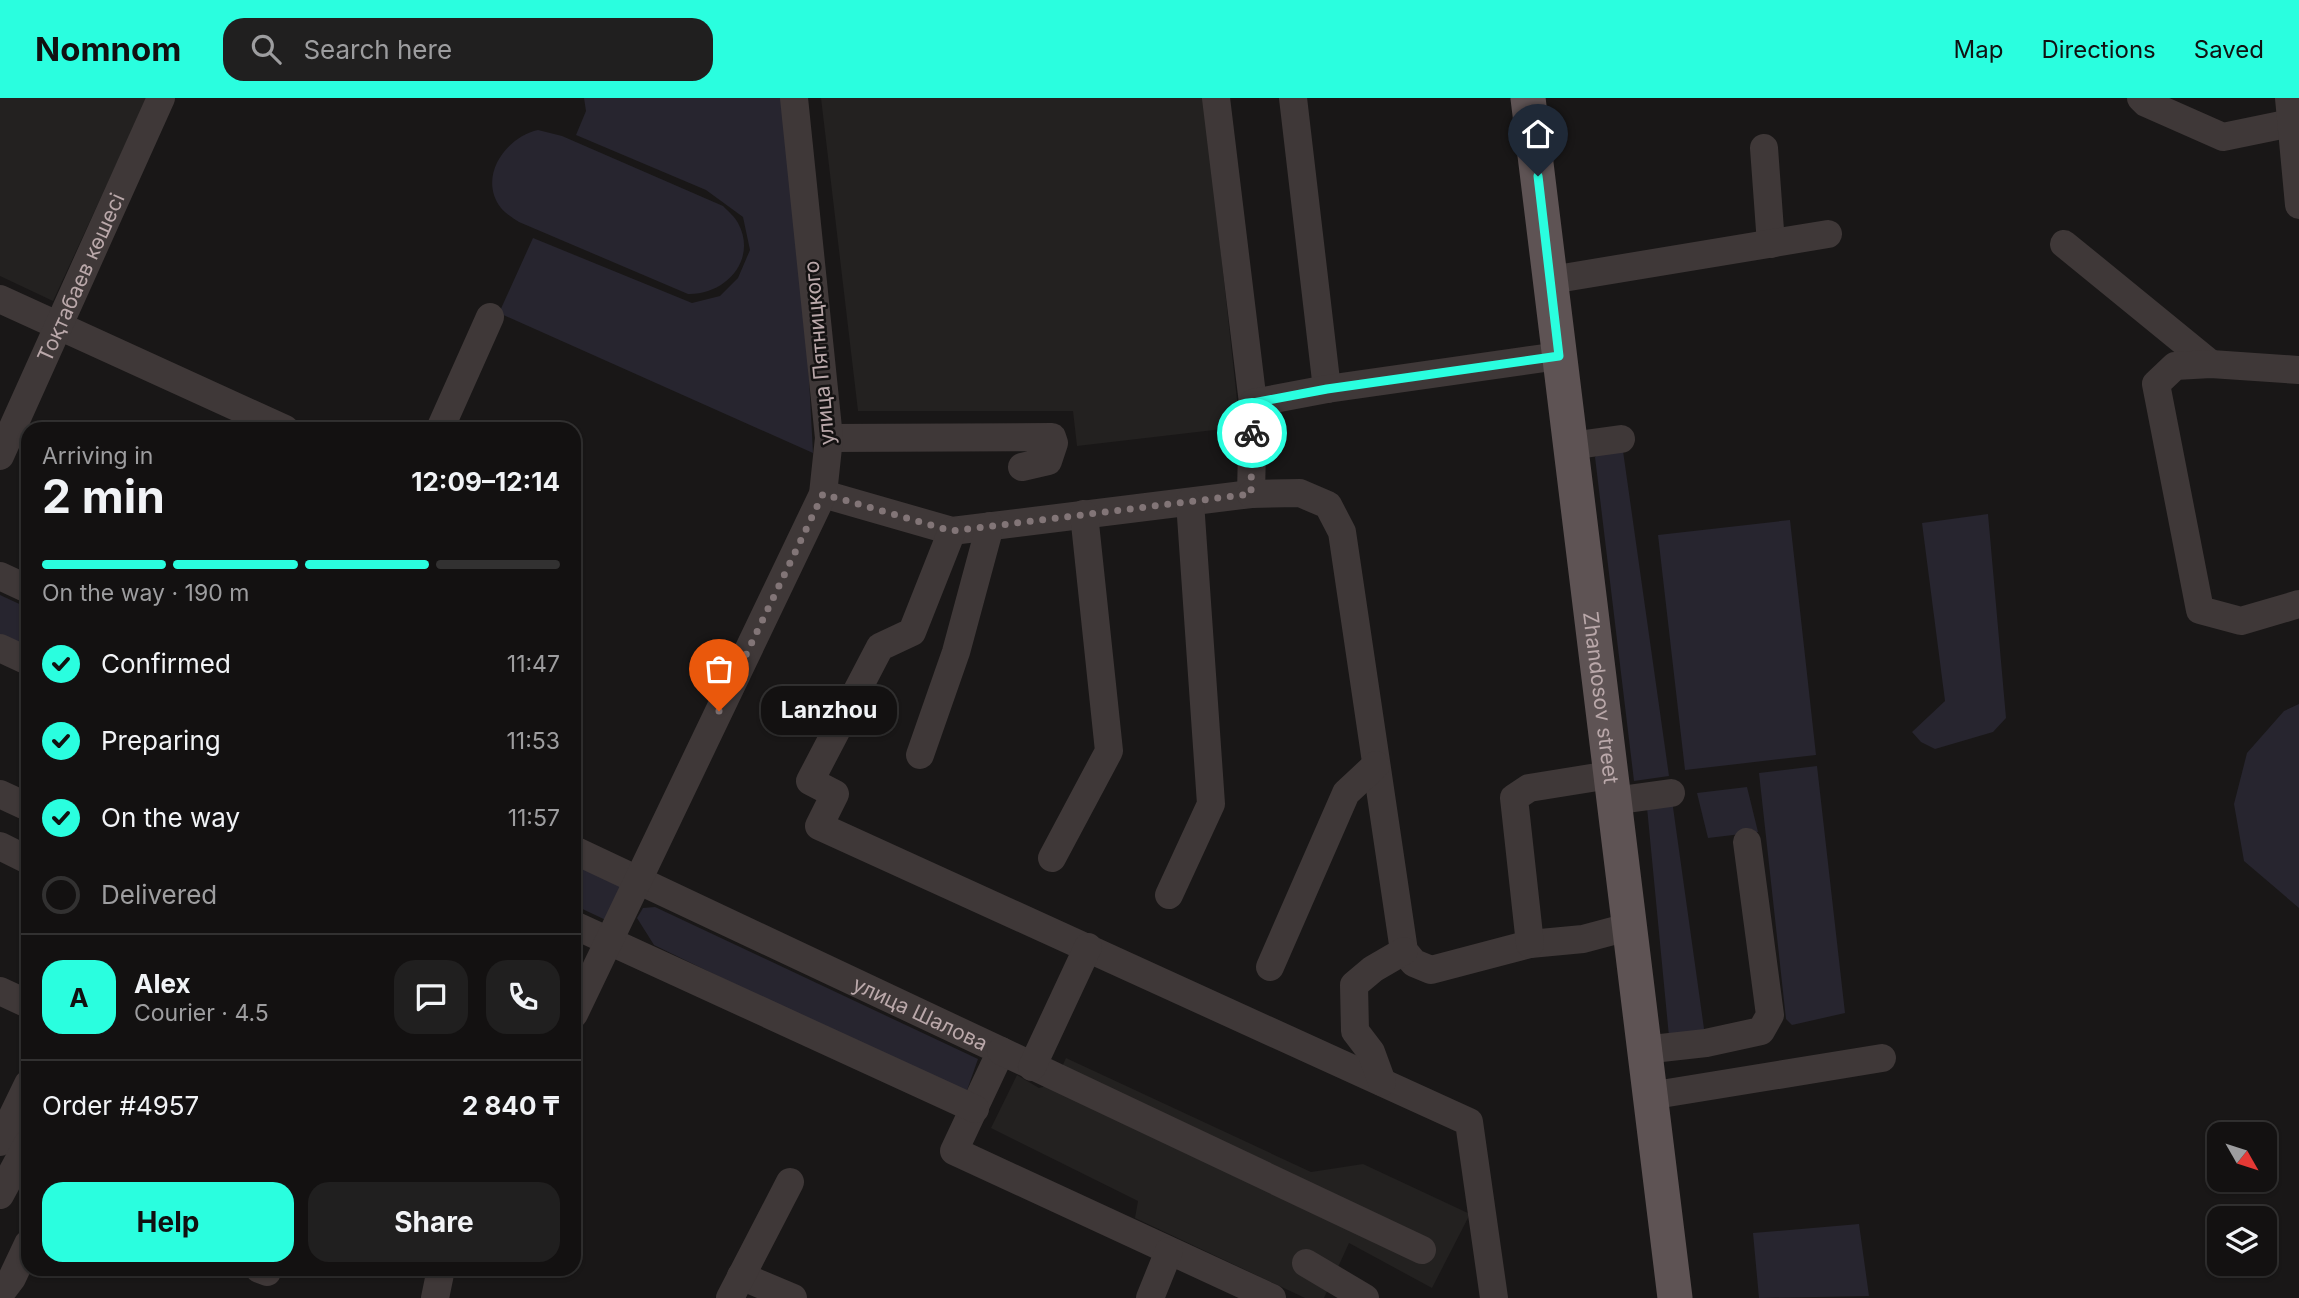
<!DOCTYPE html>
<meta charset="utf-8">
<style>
:root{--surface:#131111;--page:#201f1f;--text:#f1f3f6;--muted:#9d9d9f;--line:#323131;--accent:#2afedf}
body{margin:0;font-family:Inter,sans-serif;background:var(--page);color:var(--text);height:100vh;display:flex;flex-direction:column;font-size:26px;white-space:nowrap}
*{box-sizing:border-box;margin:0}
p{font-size:23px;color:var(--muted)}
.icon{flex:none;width:38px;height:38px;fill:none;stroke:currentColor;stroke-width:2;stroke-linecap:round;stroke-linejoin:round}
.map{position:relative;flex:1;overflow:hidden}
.panel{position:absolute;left:21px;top:324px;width:560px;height:854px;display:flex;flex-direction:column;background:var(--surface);border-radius:21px;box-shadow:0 2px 5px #0004,0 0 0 2px var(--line)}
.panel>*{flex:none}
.needle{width:46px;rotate:129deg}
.buttons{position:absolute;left:2207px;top:1024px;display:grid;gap:14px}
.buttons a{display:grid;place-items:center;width:70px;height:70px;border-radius:14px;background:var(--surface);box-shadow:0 2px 5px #0004,0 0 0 2px var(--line);font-size:35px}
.pin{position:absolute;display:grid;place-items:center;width:60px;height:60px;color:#fff;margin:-72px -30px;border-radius:50% 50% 50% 0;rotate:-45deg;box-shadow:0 0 7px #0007}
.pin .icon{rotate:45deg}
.courier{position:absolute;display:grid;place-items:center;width:70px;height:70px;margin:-35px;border:5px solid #2afedf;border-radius:50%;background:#fff;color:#222;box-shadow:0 2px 9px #0007}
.bubble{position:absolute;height:49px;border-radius:21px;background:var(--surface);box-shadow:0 2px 5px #0004,0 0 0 2px var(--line);font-size:23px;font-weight:700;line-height:49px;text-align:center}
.overview em{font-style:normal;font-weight:700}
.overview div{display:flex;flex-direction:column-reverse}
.overview{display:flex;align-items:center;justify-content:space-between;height:119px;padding:0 21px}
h1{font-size:46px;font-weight:700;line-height:52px}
.bar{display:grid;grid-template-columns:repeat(4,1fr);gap:10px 7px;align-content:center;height:84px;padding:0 21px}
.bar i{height:9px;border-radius:5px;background:var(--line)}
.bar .on{background:var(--accent)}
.bar p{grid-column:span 4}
.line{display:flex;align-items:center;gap:18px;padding:0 21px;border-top:2px solid var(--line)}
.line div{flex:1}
.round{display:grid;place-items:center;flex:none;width:74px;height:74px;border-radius:21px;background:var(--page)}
ol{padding:0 21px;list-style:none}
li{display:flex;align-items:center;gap:21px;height:77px}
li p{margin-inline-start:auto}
li .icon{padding:7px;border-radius:50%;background:var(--accent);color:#111;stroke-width:4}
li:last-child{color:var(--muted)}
li i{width:38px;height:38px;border:4px solid var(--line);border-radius:50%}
.button{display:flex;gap:14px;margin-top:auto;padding:14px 21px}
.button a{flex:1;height:80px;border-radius:21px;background:var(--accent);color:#111;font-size:28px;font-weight:700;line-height:80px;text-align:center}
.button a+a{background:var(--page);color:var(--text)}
header{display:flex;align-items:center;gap:42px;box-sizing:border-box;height:98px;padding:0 35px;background:var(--accent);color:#111}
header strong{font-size:33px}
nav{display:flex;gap:38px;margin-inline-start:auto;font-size:24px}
.search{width:490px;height:63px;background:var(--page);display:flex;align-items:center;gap:18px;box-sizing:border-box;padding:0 24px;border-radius:21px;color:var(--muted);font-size:26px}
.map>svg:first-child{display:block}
.built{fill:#232120}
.green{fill:#27252f}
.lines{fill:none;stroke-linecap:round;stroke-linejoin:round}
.minor{stroke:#3f3838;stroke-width:28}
.major{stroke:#5e5354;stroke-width:35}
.done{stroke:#827577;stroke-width:7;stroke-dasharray:0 12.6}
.route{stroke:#2afedf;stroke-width:9}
.labels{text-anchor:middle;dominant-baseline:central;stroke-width:5;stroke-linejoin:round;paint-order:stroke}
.street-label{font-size:21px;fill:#baa8aa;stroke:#141212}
</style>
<header>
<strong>Nomnom</strong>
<div class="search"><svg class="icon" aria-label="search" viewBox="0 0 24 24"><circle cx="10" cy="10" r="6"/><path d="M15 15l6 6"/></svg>Search here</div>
<nav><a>Map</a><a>Directions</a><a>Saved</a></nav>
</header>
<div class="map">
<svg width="2299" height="1200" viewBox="0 0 2299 1200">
<rect width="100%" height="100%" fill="#191717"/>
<path class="built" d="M 0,0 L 147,0 L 53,203 L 0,178 Z
M 821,0 L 1204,0 L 1240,329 L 1077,348 L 1073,313 L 858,313 Z
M 1066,960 L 1311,1074 L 1363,1066 L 1470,1116 L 1432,1190 L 1349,1145 L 1324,1200 L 1305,1200 L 1135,1120 L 1138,1103 L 991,1030 L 1017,977 L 1039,990 L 1054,986 Z"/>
<path class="green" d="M 584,0 L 782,0 L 806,225 L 813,355 L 499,215 L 533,140 L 692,205 L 720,198 L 738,180 L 750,152 L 743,119 L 706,92 L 576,37 L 586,13 Z
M 538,32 L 562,38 L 723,108 C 728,113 735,119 738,125 C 758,162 725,197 688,196 L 519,124 C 513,120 506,116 501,110 C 477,79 506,39 538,32 Z
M 1606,351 L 1623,353 L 1669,678 L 1634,683 L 1595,359 Z
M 1988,416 L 2006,620 L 1993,634 L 1935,651 L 1921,644 L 1912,634 L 1945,603 L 1922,425 Z
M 1790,422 L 1816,657 L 1685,672 L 1658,437 Z
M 0,497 L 28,510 L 28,550 L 0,536 Z
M 2299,606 L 2299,810 L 2244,763 L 2234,706 L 2247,655 L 2284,613 Z
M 1817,668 L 1845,915 L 1792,927 L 1786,921 L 1759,675 Z
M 1747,689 L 1758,734 L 1708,740 L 1697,695 Z
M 1671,695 L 1706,945 L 1670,949 L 1646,699 Z
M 574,764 L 626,788 L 610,824 L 574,807 Z
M 655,809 L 978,961 L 965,998 L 654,847 L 637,820 L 643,810 Z
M 1859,1126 L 1869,1198 L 1759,1200 L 1753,1135 Z"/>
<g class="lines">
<g class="minor">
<path d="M 1216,0 L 1253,305"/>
<path d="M 1293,0 L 1327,291"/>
<path d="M 2141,0 L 2146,5 L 2223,39 L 2291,25"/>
<path d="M 2289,0 L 2299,107"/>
<path d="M 1764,50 L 1771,146"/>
<path d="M 2064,146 L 2211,266"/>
<path d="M 1551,182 L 1828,136"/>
<path d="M 0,201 L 285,331"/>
<path d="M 2299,272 L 2211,266 L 2175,268 L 2156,286 L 2200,512 L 2241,523 L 2299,506"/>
<path d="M 440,331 L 490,219"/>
<path d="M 829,340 L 1052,339 L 1054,345 L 1048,363 L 1022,369"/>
<path d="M 1570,348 L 1621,341"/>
<path id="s1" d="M 0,358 L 161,0"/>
<path d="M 823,396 L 952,433 L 1251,396 L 1253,305 L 1327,291 L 1559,258"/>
<path d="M 1251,396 L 1300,395 L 1328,407 L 1342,434 L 1404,853 L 1414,865 L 1431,872 L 1530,846 L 1583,841 L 1628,829"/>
<path d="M 952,433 L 912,534 L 880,549 L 810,683 L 835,696 L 819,728 L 1469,1024 L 1494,1200"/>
<path d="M 0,478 L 28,491"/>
<path d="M 0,550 L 28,563"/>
<path d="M 920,657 L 956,554 L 990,428"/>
<path d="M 0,696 L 28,709"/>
<path d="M 1613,703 L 1671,695"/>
<path d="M 0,748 L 28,762"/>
<path id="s2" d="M 574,752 L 1001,953 L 954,1053 L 1272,1200"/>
<path d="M 1052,760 L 1109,653 L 1084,416"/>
<path d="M 1169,797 L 1211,706 L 1190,404"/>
<path d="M 574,827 L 975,1011"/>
<path d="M 1530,846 L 1514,700 L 1529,690 L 1610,677"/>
<path d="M 1270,869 L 1346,695 L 1376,667"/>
<path d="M 0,893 L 28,906"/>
<path d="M 574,916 L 823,396 L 829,340 L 794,0"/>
<path d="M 1643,952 L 1706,945 L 1761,933 L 1770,917 L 1747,744"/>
<path d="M 1001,953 L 1422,1152"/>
<path d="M 1032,969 L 1088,849"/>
<path d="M 1382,984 L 1371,954 L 1355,933 L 1354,887 L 1373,871 L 1404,853"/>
<path d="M 1649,998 L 1882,960"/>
<path d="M 0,1044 L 28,986"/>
<path d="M 0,1097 L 28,1045"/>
<path d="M 1306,1165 L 1365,1200"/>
<path d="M 259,1171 L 267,1174"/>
<path d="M 741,1178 L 793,1200"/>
<path d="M 0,1196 L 12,1180 L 28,1146"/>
<path d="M 435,1200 L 441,1171"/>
<path d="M 730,1200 L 790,1084"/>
<path d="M 1150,1200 L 1169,1153"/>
</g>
<path class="major" id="s3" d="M 1528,0 L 1675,1200"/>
</g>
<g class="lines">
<path class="done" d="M 719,613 L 823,396 L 952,433 L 1251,396 L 1252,335"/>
<path class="route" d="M 1252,335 L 1253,305 L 1327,291 L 1559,258 L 1538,78"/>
</g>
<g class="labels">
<g class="street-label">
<text stroke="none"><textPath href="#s1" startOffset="196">Тоқтабаев көшесі</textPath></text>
<text transform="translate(819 255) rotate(-95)">улица Пятницкого</text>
<text stroke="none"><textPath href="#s3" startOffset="604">Zhandosov street</textPath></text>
<text stroke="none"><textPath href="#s2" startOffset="383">улица Шалова</textPath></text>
</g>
</g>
</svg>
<div class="buttons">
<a><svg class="needle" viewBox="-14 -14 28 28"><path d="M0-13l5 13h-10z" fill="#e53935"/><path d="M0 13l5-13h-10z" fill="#9d9d9f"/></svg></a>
<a><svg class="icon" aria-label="layers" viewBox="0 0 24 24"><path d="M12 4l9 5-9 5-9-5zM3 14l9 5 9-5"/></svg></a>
</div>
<div class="pin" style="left:719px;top:613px;background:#ea580c"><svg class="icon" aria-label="bag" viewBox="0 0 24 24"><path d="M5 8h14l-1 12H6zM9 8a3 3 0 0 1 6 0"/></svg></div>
<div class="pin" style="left:1538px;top:78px;background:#1f2937"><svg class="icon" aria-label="home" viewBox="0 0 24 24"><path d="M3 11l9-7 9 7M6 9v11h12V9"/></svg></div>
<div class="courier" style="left:1252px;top:335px"><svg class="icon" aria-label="bike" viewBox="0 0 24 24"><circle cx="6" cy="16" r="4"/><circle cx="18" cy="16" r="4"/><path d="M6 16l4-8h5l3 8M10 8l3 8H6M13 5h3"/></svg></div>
<div class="bubble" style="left:761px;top:588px;width:136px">Lanzhou</div>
<section class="panel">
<div class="overview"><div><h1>2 min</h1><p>Arriving in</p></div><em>12:09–12:14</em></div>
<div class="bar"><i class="on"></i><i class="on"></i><i class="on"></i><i></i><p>On the way · 190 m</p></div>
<ol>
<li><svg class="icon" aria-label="check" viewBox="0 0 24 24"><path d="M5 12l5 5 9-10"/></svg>Confirmed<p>11:47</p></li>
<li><svg class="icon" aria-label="check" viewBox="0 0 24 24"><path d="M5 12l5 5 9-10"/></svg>Preparing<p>11:53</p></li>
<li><svg class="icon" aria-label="check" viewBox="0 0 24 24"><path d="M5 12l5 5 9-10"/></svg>On the way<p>11:57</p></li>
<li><i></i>Delivered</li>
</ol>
<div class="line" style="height:126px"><b class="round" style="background:var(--accent);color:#111">A</b><div><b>Alex</b><p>Courier · 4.5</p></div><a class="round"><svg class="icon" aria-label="chat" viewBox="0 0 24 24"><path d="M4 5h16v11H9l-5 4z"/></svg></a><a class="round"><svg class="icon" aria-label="phone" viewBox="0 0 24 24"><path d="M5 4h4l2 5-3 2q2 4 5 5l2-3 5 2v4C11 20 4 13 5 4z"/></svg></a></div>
<div class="line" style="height:91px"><div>Order #4957</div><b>2 840 ₸</b></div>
<div class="button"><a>Help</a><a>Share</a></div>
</section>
</div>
